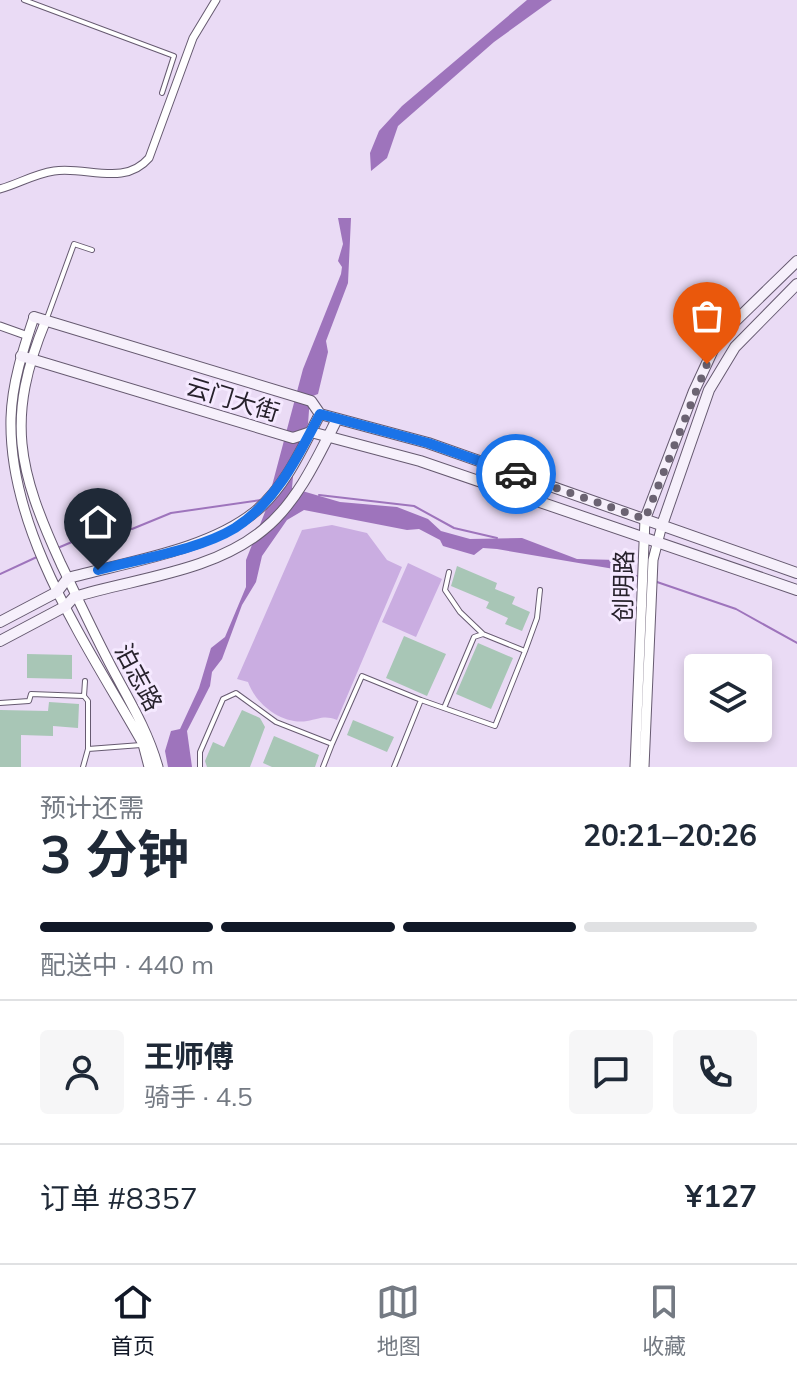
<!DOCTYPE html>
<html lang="zh">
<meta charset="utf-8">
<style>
:root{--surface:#fff;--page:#f6f6f7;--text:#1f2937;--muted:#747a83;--line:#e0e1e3;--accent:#111827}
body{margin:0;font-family:Mulish,"Noto Sans SC",sans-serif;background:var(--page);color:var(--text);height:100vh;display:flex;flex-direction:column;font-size:30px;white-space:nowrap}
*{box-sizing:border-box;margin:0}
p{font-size:26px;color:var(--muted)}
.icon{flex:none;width:44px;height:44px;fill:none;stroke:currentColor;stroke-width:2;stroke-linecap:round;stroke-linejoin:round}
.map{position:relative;height:767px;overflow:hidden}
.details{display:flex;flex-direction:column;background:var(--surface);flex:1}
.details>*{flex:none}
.fabs{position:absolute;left:684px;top:654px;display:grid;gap:16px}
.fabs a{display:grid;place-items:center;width:88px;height:88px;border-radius:8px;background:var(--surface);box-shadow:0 4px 12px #0003;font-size:40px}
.pin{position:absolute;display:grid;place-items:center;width:68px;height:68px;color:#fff;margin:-82px -34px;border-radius:50% 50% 50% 0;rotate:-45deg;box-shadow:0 0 8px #0007}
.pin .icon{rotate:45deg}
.courier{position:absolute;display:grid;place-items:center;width:80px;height:80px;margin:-40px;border:6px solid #1a73e8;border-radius:50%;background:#fff;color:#222;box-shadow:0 2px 10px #0007}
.headline em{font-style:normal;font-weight:700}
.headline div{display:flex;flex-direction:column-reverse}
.headline{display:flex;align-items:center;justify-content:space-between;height:136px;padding:0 40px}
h1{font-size:52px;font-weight:700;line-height:60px}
.bar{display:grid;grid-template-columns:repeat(4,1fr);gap:12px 8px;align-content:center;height:96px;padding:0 40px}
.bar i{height:10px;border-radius:6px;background:var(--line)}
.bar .on{background:var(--accent)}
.bar p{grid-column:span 4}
.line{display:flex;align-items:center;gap:20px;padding:0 40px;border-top:2px solid var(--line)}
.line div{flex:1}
.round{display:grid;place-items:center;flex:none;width:84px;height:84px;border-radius:8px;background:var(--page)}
.tab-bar{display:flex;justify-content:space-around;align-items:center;height:112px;border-top:2px solid var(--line);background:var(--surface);font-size:22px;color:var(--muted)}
.tab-bar a{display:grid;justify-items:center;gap:4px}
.tab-bar .on{color:var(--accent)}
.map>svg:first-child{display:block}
.green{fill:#caade1}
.water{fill:#9e74bc}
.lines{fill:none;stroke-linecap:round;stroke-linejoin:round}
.stream{stroke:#9e74bc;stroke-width:2}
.building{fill:#a8c6b6}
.service-casing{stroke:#665a70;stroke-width:6}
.minor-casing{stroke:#665a70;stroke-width:9}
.tertiary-casing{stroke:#665a70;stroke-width:11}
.secondary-casing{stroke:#665a70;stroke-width:12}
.service{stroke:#fff;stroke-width:4}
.minor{stroke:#fff;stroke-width:7}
.tertiary{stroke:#fff;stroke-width:9}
.secondary{stroke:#f6f0fb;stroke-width:10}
.done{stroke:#6b6372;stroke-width:8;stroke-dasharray:0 14.4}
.route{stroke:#1a73e8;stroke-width:10}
.labels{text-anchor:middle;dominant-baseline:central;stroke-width:6;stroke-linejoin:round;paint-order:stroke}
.street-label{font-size:24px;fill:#27222c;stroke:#f5e9ff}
</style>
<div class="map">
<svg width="797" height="767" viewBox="0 0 797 767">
<rect width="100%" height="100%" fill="#eadbf5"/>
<path class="green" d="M 332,525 L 367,533 L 387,560 L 402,567 L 337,720 C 324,715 320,719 307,721 C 283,725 256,705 248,682 L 237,679 L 302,530 Z
M 408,563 L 442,579 L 416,637 L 382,622 Z"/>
<path class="water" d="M 527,0 L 552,0 L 494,42 L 398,126 L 387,158 L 371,171 L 370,153 L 379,131 L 402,106 Z
M 338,218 L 351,218 L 348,283 L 326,341 L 328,352 L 318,394 L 310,397 L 308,424 L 295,454 L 292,488 L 340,502 L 397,507 L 428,519 L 441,531 L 470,539 L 522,538 L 577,559 L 617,560 L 614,569 L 497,549 L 483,548 L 474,555 L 443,546 L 440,540 L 419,529 L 407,530 L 304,510 L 287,520 L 262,556 L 256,582 L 242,605 L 222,659 L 212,672 L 210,686 L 187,731 L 192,767 L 168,767 L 165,751 L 171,731 L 180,729 L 199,688 L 211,648 L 225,637 L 246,587 L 246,560 L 265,512 L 303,369 L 341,274 L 342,267 L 338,261 L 343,244 Z"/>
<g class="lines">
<path class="stream" d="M 319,495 L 414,506 L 454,528 L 497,538
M 60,547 L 105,528 L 132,529 L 171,513 L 261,500
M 611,569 L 640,577
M 0,574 L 39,556
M 657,582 L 736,609 L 797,643"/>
</g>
<path class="building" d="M 457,566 L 497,583 L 495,589 L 515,597 L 512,604 L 530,612 L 522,631 L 505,624 L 508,618 L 486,608 L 489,602 L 451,586 Z
M 404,636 L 446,654 L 427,696 L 386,678 Z
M 478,643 L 513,658 L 491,709 L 456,694 Z
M 27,654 L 72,655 L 72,679 L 27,678 Z
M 49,702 L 79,704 L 78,728 L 53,726 L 53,736 L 21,735 L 21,767 L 0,767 L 0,710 L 48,711 Z
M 242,710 L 260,718 L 265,727 L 250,767 L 207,767 L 205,761 L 213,742 L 224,747 Z
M 353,720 L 394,737 L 387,752 L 347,735 Z
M 274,736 L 319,755 L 315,767 L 272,767 L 263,763 Z"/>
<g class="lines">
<g class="service-casing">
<path id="service" d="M 24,0 L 174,56 L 162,93
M 47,318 L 74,244 L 92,250
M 449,572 L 445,590 L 460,612 L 483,634
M 525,651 L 537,618 L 540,590
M 84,696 L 85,681
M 421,700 L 495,726 L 525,651 L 483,634 L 474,637 L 444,708
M 0,703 L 29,701 L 31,694 L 84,696 L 88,701 L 88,749 L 83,767
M 332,744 L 362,676 L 421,700 L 394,767
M 88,749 L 141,745
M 200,767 L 200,752 L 223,699 L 236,693 L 276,722 L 332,744 L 323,767"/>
</g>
<g class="minor-casing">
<path id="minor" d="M 0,189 C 18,184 34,174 54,171 C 87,166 124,187 149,158 L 193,38 L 216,0
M 0,326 L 28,336"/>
</g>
<g class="tertiary-casing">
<path id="tertiary" d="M 34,317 C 23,350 12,383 11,418 C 8,533 89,648 143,744 L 149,767
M 46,320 C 5,419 18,470 61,564 C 78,599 94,634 112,668 C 129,700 148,731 158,767
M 635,767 L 645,519
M 644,767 L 653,560 L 662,525"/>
</g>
<g class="secondary-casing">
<path id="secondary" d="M 34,317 L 311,401 L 320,414 L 428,443 L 797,573
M 21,356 L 293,438 L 311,432 L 420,461 L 797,590
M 645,519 L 694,391 L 719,337 L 797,261
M 662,525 L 709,390 L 735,347 L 797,284
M 0,622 L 57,592 L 68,578 C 127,562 209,550 256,511 C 286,486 302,448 320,414
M 0,641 L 66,606 L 74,597 C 136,578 212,572 263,530 C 297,503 318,457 337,419"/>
</g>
<use href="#service" class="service"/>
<use href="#minor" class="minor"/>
<use href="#tertiary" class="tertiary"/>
<use href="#secondary" class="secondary"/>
</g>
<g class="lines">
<path class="done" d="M 516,474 L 645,519 L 707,364"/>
<path class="route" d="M 98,570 C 138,559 199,550 235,528 C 277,501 298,456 320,414 L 428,443 L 516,474"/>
</g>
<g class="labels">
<g class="street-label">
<text transform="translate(233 399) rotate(17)">云门大街</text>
<text transform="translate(623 586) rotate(-89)">创明路</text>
<text transform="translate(139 677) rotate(62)">泊志路</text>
</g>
</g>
</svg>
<div class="fabs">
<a><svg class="icon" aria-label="layers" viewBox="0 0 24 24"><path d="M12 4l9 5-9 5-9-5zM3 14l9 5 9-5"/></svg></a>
</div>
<div class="pin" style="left:707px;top:364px;background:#ea580c"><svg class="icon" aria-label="bag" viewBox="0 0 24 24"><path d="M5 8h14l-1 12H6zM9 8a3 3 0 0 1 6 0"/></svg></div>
<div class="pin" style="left:98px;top:570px;background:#1f2937"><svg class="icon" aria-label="home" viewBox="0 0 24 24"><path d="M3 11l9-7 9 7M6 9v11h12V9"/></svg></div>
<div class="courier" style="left:516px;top:474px"><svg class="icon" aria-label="car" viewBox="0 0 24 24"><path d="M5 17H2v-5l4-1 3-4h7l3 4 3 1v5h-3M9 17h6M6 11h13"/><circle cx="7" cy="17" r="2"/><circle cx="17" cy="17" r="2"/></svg></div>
</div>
<section class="details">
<div class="headline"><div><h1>3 分钟</h1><p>预计还需</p></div><em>20:21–20:26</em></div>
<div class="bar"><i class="on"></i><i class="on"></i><i class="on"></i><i></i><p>配送中 · 440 m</p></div>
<div class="line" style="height:144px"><a class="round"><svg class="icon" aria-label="person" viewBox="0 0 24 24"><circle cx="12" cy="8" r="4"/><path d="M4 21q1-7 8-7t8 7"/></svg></a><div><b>王师傅</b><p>骑手 · 4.5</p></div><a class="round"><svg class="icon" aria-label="chat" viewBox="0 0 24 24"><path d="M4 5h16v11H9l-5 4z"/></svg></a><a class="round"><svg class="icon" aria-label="phone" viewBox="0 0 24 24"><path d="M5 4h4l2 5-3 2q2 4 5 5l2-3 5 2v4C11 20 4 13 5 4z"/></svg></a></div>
<div class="line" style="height:104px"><div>订单 #8357</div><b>¥127</b></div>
</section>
<nav class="tab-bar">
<a class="on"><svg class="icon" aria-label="home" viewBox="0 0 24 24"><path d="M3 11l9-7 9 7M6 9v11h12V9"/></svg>首页</a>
<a><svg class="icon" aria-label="map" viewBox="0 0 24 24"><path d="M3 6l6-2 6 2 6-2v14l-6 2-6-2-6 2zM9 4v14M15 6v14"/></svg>地图</a>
<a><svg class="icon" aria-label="saved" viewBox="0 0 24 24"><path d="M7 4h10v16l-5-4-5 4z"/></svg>收藏</a>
</nav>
